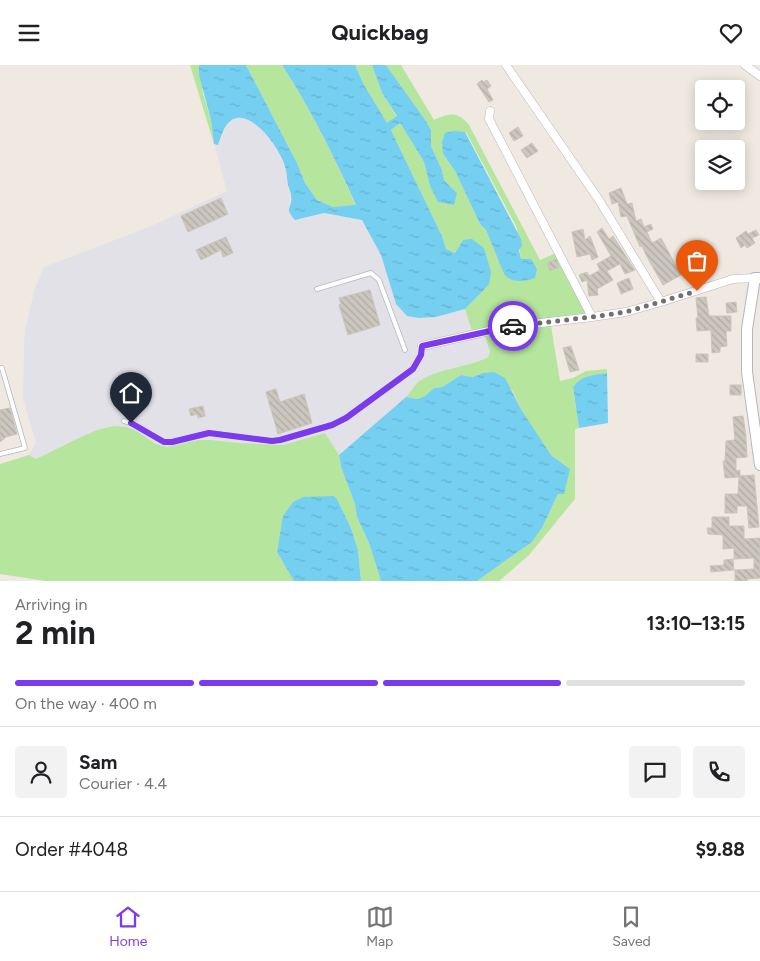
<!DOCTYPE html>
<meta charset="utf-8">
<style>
:root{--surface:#fff;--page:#f2f2f2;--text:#202124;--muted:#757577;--line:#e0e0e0;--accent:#7c3aed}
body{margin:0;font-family:Figtree,sans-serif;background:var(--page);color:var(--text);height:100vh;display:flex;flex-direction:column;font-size:19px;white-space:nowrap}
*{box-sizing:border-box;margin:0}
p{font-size:16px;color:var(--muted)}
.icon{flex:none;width:28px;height:28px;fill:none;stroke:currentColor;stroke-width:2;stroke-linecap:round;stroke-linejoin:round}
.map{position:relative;height:516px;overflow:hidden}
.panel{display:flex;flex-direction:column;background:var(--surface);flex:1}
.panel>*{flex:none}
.buttons{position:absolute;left:695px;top:15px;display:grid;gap:10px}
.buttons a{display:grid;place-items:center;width:50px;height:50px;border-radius:5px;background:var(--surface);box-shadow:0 2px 12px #0003;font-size:25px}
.pin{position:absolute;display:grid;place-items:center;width:42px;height:42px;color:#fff;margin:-51px -21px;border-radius:50% 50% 50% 0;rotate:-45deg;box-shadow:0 0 5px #0007}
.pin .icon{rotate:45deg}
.courier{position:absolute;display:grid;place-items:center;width:50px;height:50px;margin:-25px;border:4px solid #7c3aed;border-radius:50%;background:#fff;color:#222;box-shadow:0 1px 6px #0007}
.headline em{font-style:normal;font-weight:700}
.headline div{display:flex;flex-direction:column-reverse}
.headline{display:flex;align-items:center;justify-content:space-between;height:85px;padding:0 15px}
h1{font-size:32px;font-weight:700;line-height:38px}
.bar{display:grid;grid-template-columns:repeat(4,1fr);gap:8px 5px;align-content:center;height:60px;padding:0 15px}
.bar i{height:6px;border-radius:4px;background:var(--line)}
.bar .current{background:var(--accent)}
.bar p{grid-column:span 4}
.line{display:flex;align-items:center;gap:12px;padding:0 15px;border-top:1px solid var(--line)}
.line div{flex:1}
.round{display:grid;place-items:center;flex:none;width:52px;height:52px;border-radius:5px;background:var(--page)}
header{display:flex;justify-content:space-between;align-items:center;height:65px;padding:0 15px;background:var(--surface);font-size:22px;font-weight:700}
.tab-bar{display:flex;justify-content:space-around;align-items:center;height:70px;border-top:1px solid var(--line);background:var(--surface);font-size:14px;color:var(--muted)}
.tab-bar a{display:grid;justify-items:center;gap:2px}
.tab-bar .current{color:var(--accent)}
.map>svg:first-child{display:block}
.industrial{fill:#e3e1e8}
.grass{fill:#b6e59e;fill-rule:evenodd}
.water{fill:url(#water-ripples)}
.building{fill:url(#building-back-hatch);stroke:#cbc5ba}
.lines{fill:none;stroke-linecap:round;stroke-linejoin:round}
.lane-casing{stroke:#b4b7c1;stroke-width:5.5}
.street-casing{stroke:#b4b7c1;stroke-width:9}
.secondary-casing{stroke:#b4b7c1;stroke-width:12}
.lane{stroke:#fff;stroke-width:4}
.street{stroke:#fff;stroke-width:8}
.secondary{stroke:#fff;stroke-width:10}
.done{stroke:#726f6d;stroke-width:5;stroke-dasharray:0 9}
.route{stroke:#7c3aed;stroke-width:6}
</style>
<header><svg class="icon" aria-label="menu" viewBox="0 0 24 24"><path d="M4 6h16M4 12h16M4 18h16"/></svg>Quickbag<svg class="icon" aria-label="heart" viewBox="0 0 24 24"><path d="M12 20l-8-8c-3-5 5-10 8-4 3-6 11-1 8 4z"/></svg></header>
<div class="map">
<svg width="760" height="516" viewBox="0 0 760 516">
<defs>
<pattern id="water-ripples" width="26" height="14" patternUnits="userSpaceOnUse" patternTransform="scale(1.25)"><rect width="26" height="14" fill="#75cff0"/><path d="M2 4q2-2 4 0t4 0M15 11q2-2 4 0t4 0" fill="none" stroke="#66b2ce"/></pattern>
<pattern id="building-back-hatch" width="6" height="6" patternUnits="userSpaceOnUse" patternTransform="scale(1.25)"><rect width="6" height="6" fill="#cbc7bf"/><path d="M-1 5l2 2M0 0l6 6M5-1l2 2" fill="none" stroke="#afaba4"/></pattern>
</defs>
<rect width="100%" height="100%" fill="#efe9e1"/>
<path class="industrial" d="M 242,52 L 251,55 L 258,60 L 275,81 L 286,103 L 288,120 L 291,132 L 289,142 L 290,150 L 300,154 L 324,148 L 362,155 L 381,190 L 396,239 L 407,250 L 419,253 L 436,252 L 465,244 L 472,266 L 482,264 L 490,287 L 488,292 L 479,296 L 436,309 L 418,318 L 406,332 L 339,390 L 325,368 L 283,380 L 240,378 L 211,375 L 198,375 L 167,382 L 156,379 L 135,365 L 36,394 L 29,390 L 36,378 L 23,333 L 24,284 L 25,265 L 35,223 L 44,202 L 149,162 L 227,126 L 214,79 L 218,79 L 228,57 L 234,53 Z"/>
<path class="grass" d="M 190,0 L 199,0 L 203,29 L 211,55 L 214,79 Z
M 246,0 L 282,0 C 311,44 334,92 356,141 L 333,142 L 317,135 L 305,118 L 297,98 Z
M 355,0 L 372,0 L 382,28 L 397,52 L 387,58 L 363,18 Z
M 386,0 L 401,0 L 434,55 C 450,48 457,46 469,60 L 540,195 L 556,188 L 588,249 L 519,257 L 472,266 L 465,244 L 482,227 L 463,175 L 455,188 L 446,184 L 442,171 L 391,65 L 400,58 L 424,97 L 430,121 L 457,128 L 444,115 L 442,105 L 431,81 L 431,65 L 426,56 ZM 466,67 L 517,163 L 521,195 L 504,209 L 486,165 L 480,159 L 455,106 L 443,89 Z
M 551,261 L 560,316 L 573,313 L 586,306 L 607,304 L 607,308 C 593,310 582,310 573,322 L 579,363 L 575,364 L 575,434 L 529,490 L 499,516 L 477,516 L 532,477 L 542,463 L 570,404 L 551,390 L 539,375 L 522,346 L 512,325 L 483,308 L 473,312 L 461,310 L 442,322 L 434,323 L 425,331 L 419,334 L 406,332 C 410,328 414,321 418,317 C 438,303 467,303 488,292 L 490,287 L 485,271 Z
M 114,361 L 126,362 L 135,365 L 156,379 L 167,382 L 198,375 L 211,375 L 240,378 L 283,380 L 325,368 L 339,390 L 341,402 L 355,439 L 357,452 L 369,478 L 381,516 L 361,516 L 358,485 L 351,463 L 337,434 L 280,493 L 288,504 L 294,516 L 46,516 L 0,509 L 0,399 L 29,390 L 36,394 L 79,373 L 97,365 Z"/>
<path class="water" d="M 199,0 L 246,0 L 297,98 L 305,118 L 317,135 L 333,142 L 356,140 C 334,92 311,44 282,0 L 355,0 L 363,18 L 387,58 L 397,51 L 382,28 L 372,0 L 386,0 L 426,56 L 431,65 L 431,81 L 442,105 L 444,115 L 457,128 L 454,140 L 438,137 L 430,121 L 424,97 L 400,58 L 391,65 L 442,171 L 446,184 L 455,188 L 463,175 L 472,174 L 484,183 L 491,207 L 489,219 L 482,227 L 465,244 L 436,252 L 419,253 L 407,251 L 396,239 L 381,190 L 362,155 L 324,148 L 295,155 C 283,142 293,143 291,131 C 291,127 289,124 288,120 C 287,115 287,110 286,105 C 283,88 256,49 237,53 C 225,55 222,70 218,80 L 214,79 L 211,55 L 199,10 Z
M 454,66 L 465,67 L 521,174 L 522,181 L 519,185 L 521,194 L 531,194 L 537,204 L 535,213 C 524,217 511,218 504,209 L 486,165 L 480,159 L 455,106 L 443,89 L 442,77 L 445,68 Z
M 494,307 L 505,313 L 522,346 L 551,390 L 570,404 L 564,429 L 558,429 L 542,463 L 532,477 L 477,516 L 381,516 L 369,478 L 357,452 L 355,439 L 341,402 L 339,390 L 406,332 L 418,334 L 425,331 L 434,323 L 442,322 L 461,310 L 473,312 L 483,308 Z
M 607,308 L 608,358 L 579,363 L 573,322 C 582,310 593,310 607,308 Z
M 334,431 L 337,434 L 351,463 L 358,485 L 361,516 L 294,516 L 277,487 L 283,451 L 293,437 L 303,432 Z"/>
<path class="building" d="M 482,15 L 483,17 L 487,15 L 491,21 L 487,24 L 493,35 L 489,37 L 477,19 Z
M 518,62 L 523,71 L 514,76 L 509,68 Z
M 532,78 L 538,86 L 527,93 L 521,85 Z
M 621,123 L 627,139 L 632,138 L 636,156 L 641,154 L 644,162 L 651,159 L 653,164 L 647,167 L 652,178 L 661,173 L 681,210 L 663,220 L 647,192 L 642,181 L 640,182 L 627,151 L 621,152 L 618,137 L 612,139 L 609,128 Z
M 221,133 L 228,149 L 188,167 L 181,151 Z
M 602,163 L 609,174 L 613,171 L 635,205 L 625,209 L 620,199 L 607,206 L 613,215 L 597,224 L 598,230 L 589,231 L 587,215 L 582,217 L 579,210 L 587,207 L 589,211 L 600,205 L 597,199 L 611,191 L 597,167 Z
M 583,164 L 585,175 L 590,171 L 598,192 L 592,195 L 590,189 L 577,192 L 572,167 Z
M 756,165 L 759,170 L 752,173 L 755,178 L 747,183 L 745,180 L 741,183 L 736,173 L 746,166 L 748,169 Z
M 226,172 L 233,188 L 223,192 L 221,185 L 201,195 L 196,185 Z
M 556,194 L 559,202 L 550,206 L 547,198 Z
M 629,213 L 633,224 L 621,229 L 617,218 Z
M 370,225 L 380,260 L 348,270 L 339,240 L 341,239 L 339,233 Z
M 706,232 L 709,251 L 731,251 L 731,266 L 726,266 L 727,281 L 720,282 L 720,287 L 712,288 L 711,265 L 697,266 L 696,253 L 698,253 L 696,233 Z
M 736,237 L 737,247 L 727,248 L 726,238 Z
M 571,281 L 579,305 L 570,307 L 563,283 Z
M 696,289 L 708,289 L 708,297 L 696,297 Z
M 730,320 L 741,320 L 741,330 L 730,330 Z
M 276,324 L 280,337 L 304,329 L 312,358 L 278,369 L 266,327 Z
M 203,341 L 205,351 L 198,353 L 197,349 L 191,351 L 189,344 Z
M 10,343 L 17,369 L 6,372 L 0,377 L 0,345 Z
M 743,351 L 746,372 L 747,392 L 736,393 L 736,406 L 740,405 L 740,411 L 754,410 L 759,462 L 749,463 L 747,441 L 737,441 L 737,448 L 725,448 L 725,429 L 738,429 L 739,412 L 725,413 L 723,396 L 725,396 L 726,376 L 735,375 L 733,352 Z
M 712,452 L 729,452 L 729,461 L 744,461 L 744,474 L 760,473 L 760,513 L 747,514 L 747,516 L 735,516 L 735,505 L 754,504 L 754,493 L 734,494 L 734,483 L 723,484 L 723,470 L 708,469 L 707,463 L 712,463 Z
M 733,494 L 734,505 L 711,507 L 710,501 L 724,500 L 724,495 Z"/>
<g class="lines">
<g class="lane-casing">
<path id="lane" d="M 317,224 L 371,208 L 379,215 L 405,285
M 0,303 L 2,303 L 25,383 L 0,389
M 124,356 L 131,358 L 164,377 L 172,377 L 209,368 L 272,376 L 280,375 L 332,360 L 346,353 L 413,304 L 421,290 L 422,281"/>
</g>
<g class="street-casing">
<path id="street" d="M 506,0 L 599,135 L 661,237
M 745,0 L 760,11
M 490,46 L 489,54 L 592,252
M 422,281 L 507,262 L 592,252 L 626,247 L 661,237 L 733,214 L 755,213"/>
</g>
<g class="secondary-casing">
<path id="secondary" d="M 760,213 L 755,213 L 747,264 L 747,307 L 760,400"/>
</g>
<use href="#lane" class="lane"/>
<use href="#street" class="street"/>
<use href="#secondary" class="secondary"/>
</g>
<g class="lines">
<path class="done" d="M 513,261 L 592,252 L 626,247 L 697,226"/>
<path class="route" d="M 131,358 L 164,377 L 172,377 L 209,368 L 272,376 L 280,375 L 332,360 L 346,353 L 413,304 L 421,290 L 422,281 L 513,261"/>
</g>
</svg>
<div class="buttons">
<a><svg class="icon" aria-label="locate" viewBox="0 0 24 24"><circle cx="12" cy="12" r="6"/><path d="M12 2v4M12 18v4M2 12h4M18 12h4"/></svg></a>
<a><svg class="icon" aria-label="layers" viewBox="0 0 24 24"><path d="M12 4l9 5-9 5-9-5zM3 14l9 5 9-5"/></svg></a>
</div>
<div class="pin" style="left:697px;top:226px;background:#ea580c"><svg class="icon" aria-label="bag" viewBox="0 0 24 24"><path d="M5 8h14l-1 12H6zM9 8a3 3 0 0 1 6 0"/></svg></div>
<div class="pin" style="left:131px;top:358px;background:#1f2937"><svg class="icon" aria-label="home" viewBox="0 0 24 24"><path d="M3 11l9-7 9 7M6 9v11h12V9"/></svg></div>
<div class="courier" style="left:513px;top:261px"><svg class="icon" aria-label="car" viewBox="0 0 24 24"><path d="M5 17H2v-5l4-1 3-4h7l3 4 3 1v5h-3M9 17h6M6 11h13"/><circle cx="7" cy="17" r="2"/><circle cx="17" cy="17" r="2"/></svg></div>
</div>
<section class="panel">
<div class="headline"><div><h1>2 min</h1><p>Arriving in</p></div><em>13:10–13:15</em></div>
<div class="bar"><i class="current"></i><i class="current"></i><i class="current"></i><i></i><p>On the way · 400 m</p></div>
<div class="line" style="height:90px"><a class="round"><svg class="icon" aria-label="person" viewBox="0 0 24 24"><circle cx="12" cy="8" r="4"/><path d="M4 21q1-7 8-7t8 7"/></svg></a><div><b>Sam</b><p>Courier · 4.4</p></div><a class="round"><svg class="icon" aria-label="chat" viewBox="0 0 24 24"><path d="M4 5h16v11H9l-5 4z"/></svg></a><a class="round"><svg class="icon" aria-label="phone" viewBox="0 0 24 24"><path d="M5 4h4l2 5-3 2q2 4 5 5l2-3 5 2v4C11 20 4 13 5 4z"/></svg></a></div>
<div class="line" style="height:65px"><div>Order #4048</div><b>$9.88</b></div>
</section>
<nav class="tab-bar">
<a class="current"><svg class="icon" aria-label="home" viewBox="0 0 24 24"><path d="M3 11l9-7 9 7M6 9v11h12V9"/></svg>Home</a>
<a><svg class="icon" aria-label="map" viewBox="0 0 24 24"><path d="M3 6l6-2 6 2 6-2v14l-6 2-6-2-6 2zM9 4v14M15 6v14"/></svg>Map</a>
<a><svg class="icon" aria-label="saved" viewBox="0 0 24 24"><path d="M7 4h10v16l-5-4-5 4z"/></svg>Saved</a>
</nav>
